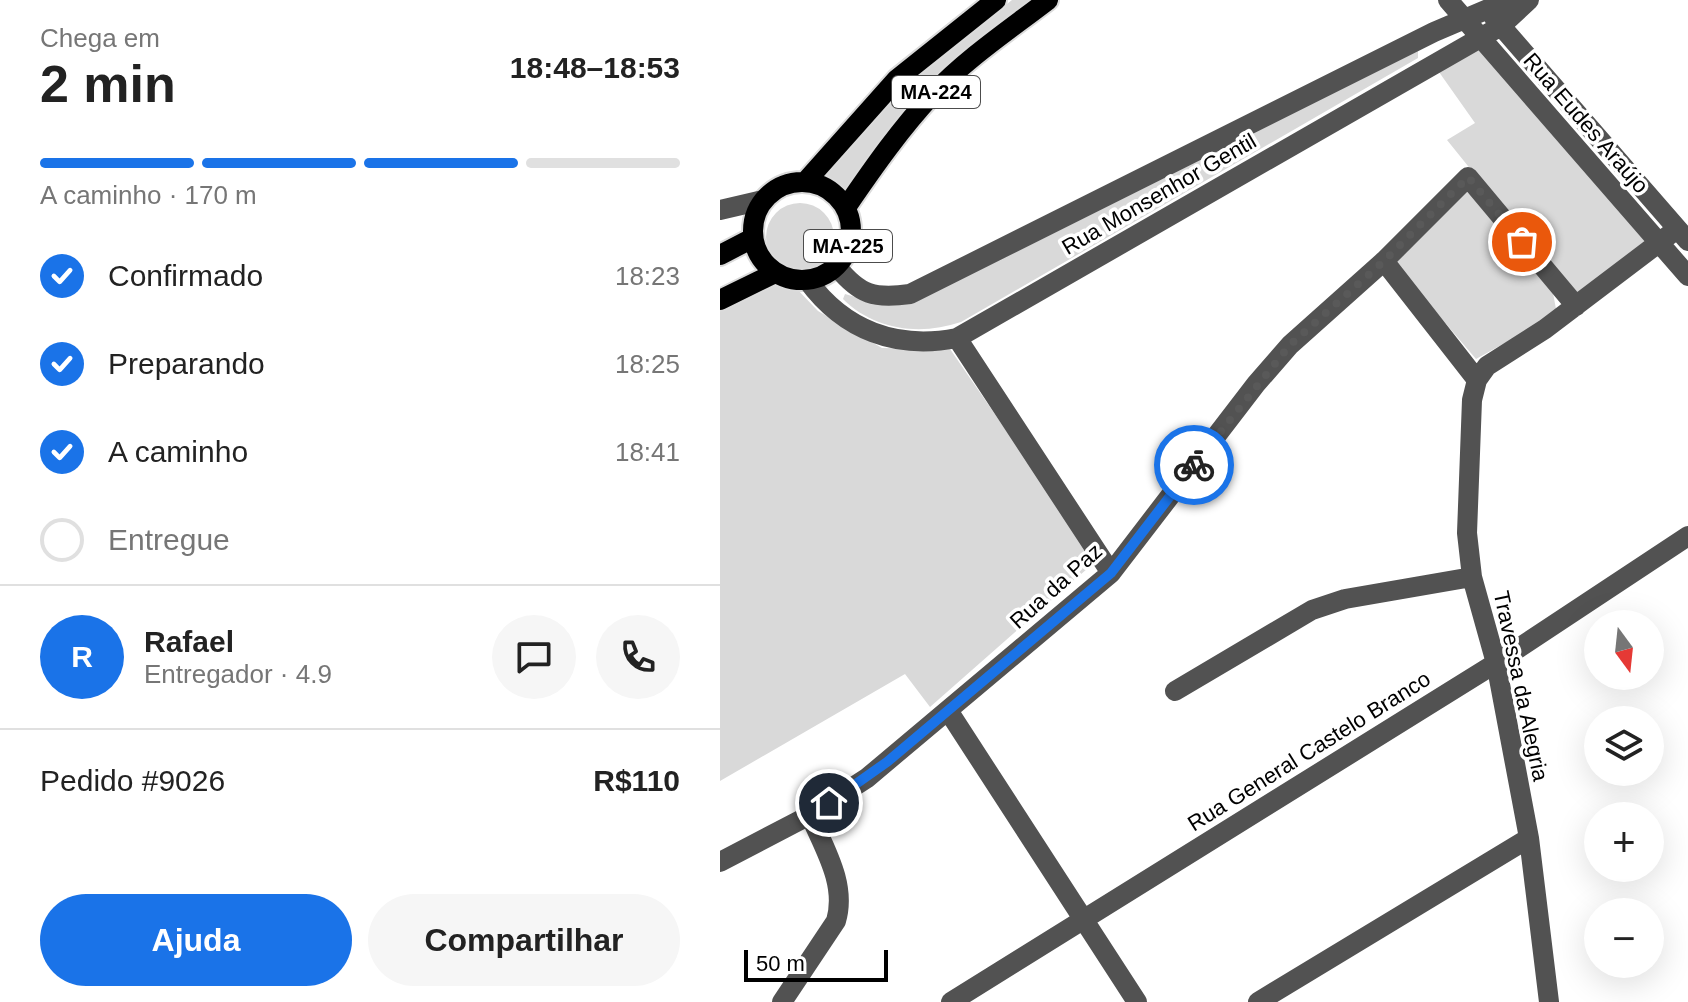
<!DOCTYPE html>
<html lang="pt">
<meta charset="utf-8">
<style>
:root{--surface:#fff;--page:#f6f6f6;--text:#222;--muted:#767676;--line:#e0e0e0;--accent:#1a73e8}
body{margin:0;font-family:Arial,sans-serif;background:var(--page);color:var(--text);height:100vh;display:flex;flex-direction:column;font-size:30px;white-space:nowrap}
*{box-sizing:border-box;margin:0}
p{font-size:26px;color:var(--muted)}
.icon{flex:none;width:44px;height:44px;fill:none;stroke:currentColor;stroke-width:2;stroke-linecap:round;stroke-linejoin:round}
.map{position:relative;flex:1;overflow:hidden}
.sheet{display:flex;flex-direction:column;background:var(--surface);width:720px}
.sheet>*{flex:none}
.needle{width:52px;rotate:165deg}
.controls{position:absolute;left:864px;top:610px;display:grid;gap:16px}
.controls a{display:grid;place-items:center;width:80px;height:80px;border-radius:50%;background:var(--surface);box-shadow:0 8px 32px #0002;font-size:40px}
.scale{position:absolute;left:24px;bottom:20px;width:144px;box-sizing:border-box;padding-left:8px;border:4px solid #000;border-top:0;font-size:22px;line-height:28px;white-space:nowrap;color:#000;-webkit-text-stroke:6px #fff;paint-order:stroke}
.pin{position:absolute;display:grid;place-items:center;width:68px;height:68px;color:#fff;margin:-34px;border:4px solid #fff;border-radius:50%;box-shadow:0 2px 8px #0007}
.courier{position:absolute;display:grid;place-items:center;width:80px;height:80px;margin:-40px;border:6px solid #1a73e8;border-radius:50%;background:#fff;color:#222;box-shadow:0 2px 10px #0007}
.overview em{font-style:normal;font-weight:700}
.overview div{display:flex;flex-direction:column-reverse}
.overview{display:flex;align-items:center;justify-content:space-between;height:136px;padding:0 40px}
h1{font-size:52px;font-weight:700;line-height:60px}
.bar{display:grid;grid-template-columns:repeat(4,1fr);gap:12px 8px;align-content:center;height:96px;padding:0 40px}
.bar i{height:10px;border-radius:6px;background:var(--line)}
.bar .current{background:var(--accent)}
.bar p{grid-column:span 4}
.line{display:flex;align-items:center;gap:20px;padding:0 40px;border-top:2px solid var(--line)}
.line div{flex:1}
.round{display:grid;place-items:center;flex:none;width:84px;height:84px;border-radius:42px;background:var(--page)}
ol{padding:0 40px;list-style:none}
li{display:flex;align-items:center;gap:24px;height:88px}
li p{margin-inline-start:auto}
li .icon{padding:8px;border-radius:50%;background:var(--accent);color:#fff;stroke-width:4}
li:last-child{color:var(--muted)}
li i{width:44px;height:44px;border:4px solid var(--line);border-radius:50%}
.action{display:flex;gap:16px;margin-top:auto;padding:16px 40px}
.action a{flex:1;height:92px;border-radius:48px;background:var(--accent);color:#fff;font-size:32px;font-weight:700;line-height:92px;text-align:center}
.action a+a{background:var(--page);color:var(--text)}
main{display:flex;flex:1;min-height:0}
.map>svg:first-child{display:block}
.green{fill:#d9d9d9}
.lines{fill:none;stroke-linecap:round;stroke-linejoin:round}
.major-casing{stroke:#dbdbdb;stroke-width:24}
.minor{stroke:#525252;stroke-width:20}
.major{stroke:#000;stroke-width:20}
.done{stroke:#595959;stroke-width:8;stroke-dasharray:0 14.4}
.route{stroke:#1a73e8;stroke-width:10}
.labels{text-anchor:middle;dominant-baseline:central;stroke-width:7;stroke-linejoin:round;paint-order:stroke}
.shield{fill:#fff;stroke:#4c4c4c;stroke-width:2}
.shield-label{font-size:20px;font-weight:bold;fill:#000}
.street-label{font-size:22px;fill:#000;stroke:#fff}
</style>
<main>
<section class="sheet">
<div class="overview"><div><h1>2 min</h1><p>Chega em</p></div><em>18:48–18:53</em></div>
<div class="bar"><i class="current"></i><i class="current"></i><i class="current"></i><i></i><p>A caminho · 170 m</p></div>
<ol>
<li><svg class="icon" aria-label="check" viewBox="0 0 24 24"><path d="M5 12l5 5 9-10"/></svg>Confirmado<p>18:23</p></li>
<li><svg class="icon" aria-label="check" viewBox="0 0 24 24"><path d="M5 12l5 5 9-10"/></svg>Preparando<p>18:25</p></li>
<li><svg class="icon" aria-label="check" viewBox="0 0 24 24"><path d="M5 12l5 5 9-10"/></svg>A caminho<p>18:41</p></li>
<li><i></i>Entregue</li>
</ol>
<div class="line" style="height:144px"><b class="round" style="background:var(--accent);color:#fff">R</b><div><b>Rafael</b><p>Entregador · 4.9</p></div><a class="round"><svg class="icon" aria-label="chat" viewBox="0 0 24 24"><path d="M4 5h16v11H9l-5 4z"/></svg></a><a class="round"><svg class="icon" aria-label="phone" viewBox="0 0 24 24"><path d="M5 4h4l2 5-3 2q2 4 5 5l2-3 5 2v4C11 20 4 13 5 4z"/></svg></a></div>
<div class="line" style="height:104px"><div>Pedido #9026</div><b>R$110</b></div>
<div class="action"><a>Ajuda</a><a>Compartilhar</a></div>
</section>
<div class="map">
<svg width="968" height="1002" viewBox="0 0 968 1002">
<rect width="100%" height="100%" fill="#fff"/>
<path class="green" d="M 292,0 L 318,0 L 128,192 L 105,175 L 181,87 Z
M 759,47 L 927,243 L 856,300 L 727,140 L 755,123 L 719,72 Z
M 698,50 L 698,58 L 241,322 C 200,336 154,330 123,299 L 125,294 L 153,302 Z
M 748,191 L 833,293 L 836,309 L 826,320 L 756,359 L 675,264 Z
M46 237a34 34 0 1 1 68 0a34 34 0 1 1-68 0Z
M 50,280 L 76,288 L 98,311 L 162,348 L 230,349 L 376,561 L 210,707 L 185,674 L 0,781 L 0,311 Z"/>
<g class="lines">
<g class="major-casing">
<path id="major" d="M 87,180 L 177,79 L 276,0
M33 231a49 49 0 1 1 98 0a49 49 0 1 1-98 0Z
M 127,206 C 153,168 181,128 213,94 C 247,58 289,30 328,0
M 0,255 L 33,238
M 0,300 L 55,273"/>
</g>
<path class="minor" d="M 728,0 L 968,276
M 774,18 L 968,241
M 0,210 L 43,200
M 664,261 L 757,380
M 117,267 C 140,295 154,299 190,294 L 714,32 L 768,9 L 806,0
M 88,281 C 124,330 176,350 237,338 L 781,26 L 809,0
M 237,338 L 391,573
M 455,691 L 592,610 L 625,599 L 752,577
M 229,712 L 417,1002
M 0,862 L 90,815 L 147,778 L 391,573 L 536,384 L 570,345 L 664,261 L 748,177 L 856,306
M 62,1002 L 116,921 C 127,884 104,848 90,815
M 231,1002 L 776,663 L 968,536
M 538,1002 L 809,838
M 829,1002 L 809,838 L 776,663 L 752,577 L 747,533 L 752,400 L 757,380 L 767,366 L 825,329 L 957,229"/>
<use href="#major" class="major"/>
</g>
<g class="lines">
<path class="done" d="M 474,465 L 570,345 L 664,261 L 748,177 L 802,242"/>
<path class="route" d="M 109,803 L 167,762 L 391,573 L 474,465"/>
</g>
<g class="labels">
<g class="shield">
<rect x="172" y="76" width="88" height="32" rx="6"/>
<rect x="84" y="230" width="88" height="32" rx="6"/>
</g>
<g class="shield-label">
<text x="216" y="92">MA-224</text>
<text x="128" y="246">MA-225</text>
</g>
<g class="street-label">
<text transform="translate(866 123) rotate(49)">Rua Eudes Araújo</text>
<text transform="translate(439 194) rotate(-30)">Rua Monsenhor Gentil</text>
<text transform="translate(336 586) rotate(-42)">Rua da Paz</text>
<text transform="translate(801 686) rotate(78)">Travessa da Alegria</text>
<text transform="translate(589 751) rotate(-32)">Rua General Castelo Branco</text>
</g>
</g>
</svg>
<div class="controls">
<a><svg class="needle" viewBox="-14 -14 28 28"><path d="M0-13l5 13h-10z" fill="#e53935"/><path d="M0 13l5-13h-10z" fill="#767676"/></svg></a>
<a><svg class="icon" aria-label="layers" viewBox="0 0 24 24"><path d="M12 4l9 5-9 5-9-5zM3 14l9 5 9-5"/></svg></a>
<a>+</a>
<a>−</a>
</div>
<div class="scale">50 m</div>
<div class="pin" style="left:802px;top:242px;background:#ea580c"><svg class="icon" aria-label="bag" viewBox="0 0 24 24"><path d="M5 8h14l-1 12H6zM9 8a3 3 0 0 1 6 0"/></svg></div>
<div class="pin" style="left:109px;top:803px;background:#1f2937"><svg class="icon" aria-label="home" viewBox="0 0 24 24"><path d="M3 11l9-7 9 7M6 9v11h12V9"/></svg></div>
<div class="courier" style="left:474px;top:465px"><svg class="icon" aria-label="bike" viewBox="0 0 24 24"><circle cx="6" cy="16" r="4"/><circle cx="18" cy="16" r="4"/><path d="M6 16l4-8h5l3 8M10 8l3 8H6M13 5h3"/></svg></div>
</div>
</main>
